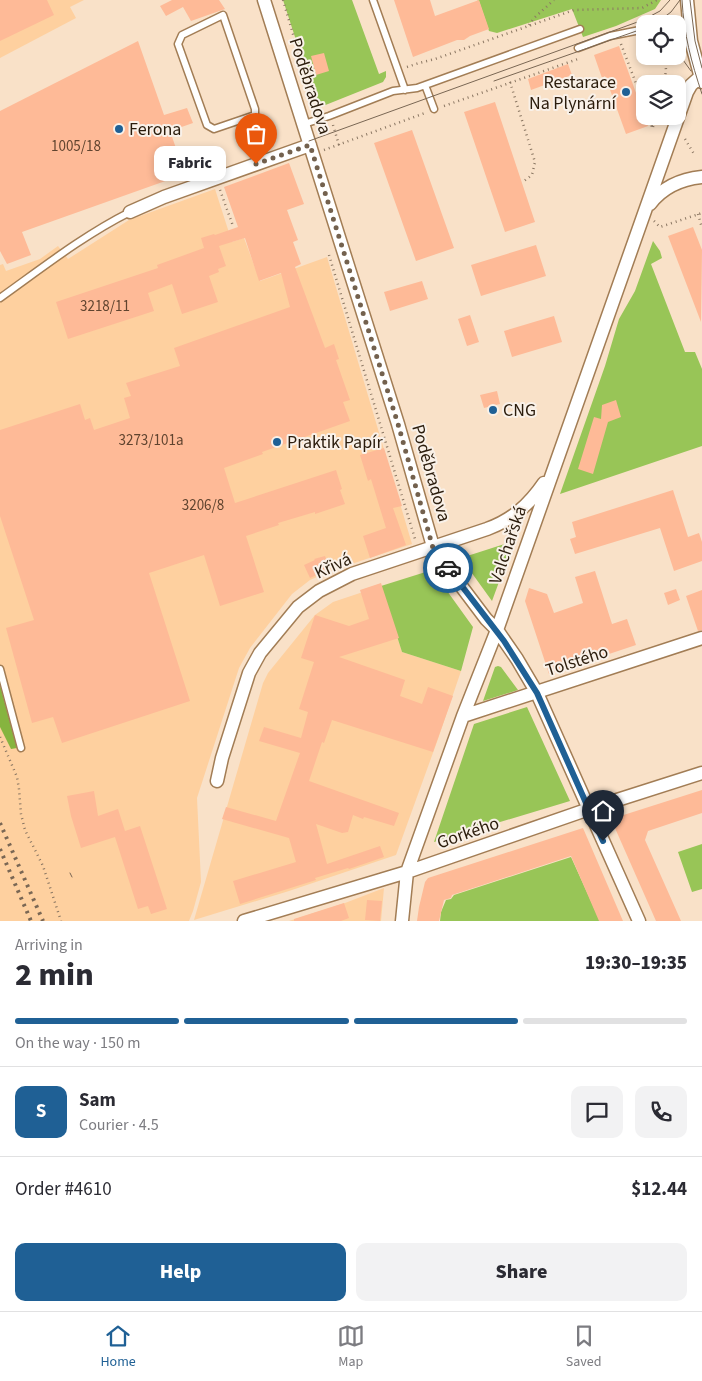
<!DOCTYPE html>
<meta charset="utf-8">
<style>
:root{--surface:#fff;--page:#f2f2f3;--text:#2b2b33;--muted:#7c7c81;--line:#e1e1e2;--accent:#1f6095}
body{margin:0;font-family:"Source Sans 3",sans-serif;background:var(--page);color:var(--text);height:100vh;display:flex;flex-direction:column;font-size:19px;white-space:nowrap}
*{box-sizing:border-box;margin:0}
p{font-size:16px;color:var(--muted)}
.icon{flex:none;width:28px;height:28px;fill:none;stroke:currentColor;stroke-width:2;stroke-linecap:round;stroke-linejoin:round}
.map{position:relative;height:921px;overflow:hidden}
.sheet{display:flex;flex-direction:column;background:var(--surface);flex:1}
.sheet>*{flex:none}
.buttons{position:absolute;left:636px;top:15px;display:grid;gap:10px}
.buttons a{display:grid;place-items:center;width:50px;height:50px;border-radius:10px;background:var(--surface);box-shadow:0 2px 8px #0003;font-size:25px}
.pin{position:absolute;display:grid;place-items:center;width:42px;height:42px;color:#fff;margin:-51px -21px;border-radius:50% 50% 50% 0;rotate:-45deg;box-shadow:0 0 5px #0007}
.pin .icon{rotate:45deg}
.courier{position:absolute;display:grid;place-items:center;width:50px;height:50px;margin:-25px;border:4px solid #1f6095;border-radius:50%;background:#fff;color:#222;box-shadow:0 1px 6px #0007}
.bubble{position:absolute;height:35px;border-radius:10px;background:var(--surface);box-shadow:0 2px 8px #0003;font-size:16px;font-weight:800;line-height:35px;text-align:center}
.overview em{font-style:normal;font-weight:800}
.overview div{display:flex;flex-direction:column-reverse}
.overview{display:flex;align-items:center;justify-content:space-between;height:85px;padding:0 15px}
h1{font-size:32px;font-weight:800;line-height:38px}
.bar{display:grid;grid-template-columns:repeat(4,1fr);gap:8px 5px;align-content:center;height:60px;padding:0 15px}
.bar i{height:6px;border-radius:4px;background:var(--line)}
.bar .on{background:var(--accent)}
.bar p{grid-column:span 4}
.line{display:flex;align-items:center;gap:12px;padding:0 15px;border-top:1px solid var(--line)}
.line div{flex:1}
.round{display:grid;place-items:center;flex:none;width:52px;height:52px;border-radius:10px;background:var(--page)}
.button{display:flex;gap:10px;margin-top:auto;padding:10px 15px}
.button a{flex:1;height:58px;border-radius:10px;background:var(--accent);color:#fff;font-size:20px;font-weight:800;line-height:58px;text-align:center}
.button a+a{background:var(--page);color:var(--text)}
.tab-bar{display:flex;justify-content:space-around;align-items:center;height:70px;border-top:1px solid var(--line);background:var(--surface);font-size:14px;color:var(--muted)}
.tab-bar a{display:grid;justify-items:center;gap:2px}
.tab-bar .on{color:var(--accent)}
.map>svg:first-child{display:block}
.built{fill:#fed09f}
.green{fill:#98c557}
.forest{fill:#86b43f}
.building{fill:#feba97}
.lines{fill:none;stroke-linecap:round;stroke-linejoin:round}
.lane-casing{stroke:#a27d55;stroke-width:9}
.street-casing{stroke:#a27d55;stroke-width:15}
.path{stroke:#8b7763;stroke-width:2.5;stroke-dasharray:1 4;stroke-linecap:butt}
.lane{stroke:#fff;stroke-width:6}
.street{stroke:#fff;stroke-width:12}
.tram{stroke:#7a6754;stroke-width:1}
.rail{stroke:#7a6754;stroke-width:4;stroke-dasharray:2.5 5;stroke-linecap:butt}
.done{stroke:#73614e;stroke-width:5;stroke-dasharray:0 9}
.route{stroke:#1f6095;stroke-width:6}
.poi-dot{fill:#1f6095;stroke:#f9f1e9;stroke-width:2}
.labels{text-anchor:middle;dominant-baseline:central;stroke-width:4;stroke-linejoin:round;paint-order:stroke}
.number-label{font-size:15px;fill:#60442f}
.poi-label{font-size:18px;fill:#2b1c0c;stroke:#f9f1e9;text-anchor:start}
.street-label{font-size:18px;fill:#2b1c0c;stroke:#f9f1e9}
</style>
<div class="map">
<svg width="702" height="921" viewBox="0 0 702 921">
<rect width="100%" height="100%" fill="#f9e1c8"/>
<path class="built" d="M 0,0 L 84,0 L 70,7 L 76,18 L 0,58 Z
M 215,189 L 232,242 L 244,238 L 260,281 L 327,257 L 412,544 L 333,570 L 310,580 L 292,594 L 250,648 L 239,668 L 197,798 L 201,882 L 193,911 L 189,921 L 0,921 L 0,265 L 3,264 L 6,271 L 40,259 L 58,246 L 68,259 L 129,220 Z
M 381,586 L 402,652 L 461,671 L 438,739 L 396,855 L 289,891 L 194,920 L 263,683 L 268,673 L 315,615 L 333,602 Z
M 384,888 L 381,921 L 289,921 L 345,903 Z"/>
<path class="green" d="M 283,0 L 352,0 L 379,74 L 386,71 L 386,77 L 383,82 L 318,108 Z
M 477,0 L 661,0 L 655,9 L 616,26 L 583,37 L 572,9 L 497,33 L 489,31 L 479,1 Z
M 653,241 L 660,251 L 662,258 L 651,264 L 685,352 L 695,352 L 702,369 L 702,446 L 560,494 L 605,366 L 619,319 L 635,291 Z
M 514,541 L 492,601 L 461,558 Z
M 432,570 L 473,627 L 461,671 L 402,652 L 381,586 Z
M 498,666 L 501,667 L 518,690 L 483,701 L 495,667 Z
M 527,707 L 570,801 L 434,842 L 474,724 Z
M 702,844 L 702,889 L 692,892 L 678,852 Z
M 571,857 L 600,921 L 440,921 L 441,912 L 446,900 L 451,899 L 454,895 Z"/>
<path class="forest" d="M 0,685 L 17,748 L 11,749 L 0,727 Z"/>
<path class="building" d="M 0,0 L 47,0 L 54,15 L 0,41 Z
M 172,0 L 219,0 L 225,9 L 191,21 L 183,7 L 166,16 L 160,6 Z
M 394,0 L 430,0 L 435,16 L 479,0 L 489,29 L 470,36 L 464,40 L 457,40 L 413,57 Z
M 138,41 L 164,115 L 187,108 L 193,123 L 170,131 L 185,174 L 22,232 L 31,255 L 7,264 L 0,251 L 0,111 Z
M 619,46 L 648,126 L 626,134 L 605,76 L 602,78 L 594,55 Z
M 324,53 L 329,71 L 316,75 L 311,56 Z
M 568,64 L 572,75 L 531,90 L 528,79 Z
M 495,102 L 535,222 L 505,232 L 464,112 Z
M 412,130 L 454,248 L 416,261 L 374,143 Z
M 289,163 L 304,204 L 287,210 L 298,240 L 293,242 L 301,264 L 295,267 L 325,348 L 334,344 L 339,359 L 336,360 L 350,400 L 343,402 L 350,421 L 262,452 L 263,454 L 224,468 L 235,503 L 336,470 L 342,489 L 340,490 L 345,504 L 315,514 L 315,512 L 278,523 L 279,525 L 246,536 L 264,592 L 220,606 L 204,555 L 149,573 L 190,701 L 62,743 L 53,717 L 32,723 L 6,628 L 34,620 L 0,516 L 0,430 L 80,404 L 85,420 L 90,418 L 94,430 L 130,418 L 124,398 L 131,396 L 126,383 L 180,366 L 174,348 L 290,307 L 281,273 L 259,281 L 245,238 L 219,246 L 226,266 L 218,269 L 219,272 L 209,276 L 218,302 L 182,314 L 172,284 L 148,293 L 154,311 L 68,339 L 56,302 L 158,268 L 157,265 L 204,248 L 201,238 L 214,234 L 215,235 L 238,227 L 224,187 Z
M 693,227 L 702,250 L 701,322 L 668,236 Z
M 536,245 L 546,276 L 481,296 L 471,265 Z
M 422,281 L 428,299 L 390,311 L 384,292 Z
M 470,315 L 479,342 L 467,346 L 458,319 Z
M 554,316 L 562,342 L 512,357 L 504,331 Z
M 497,391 L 500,404 L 484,408 L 480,395 Z
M 616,400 L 621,417 L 608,422 L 593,474 L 578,469 L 594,417 L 601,419 L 602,405 Z
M 384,448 L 402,506 L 393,508 L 406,545 L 370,558 L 363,536 L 386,528 L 371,479 L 368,481 L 360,455 Z
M 673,490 L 688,537 L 699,533 L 702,542 L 702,561 L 674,571 L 660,528 L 575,554 L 570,539 L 576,537 L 572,522 Z
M 325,556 L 330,569 L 310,578 L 304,565 L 315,560 L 314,559 Z
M 595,571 L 612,624 L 627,619 L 636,645 L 549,674 L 525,601 L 529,588 L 547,594 L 554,613 L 583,603 L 575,577 Z
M 381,583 L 399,638 L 339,657 L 405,680 L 400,696 L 422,704 L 428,687 L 453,696 L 433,752 L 332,720 L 324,743 L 322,742 L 309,781 L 399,813 L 394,826 L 364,817 L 363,819 L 353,815 L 348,832 L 342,833 L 316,824 L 327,864 L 380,846 L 384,857 L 349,869 L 348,868 L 315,878 L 316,880 L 240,904 L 233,881 L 296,862 L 289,838 L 222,819 L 226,807 L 276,821 L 300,753 L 259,741 L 264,727 L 301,738 L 308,712 L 299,709 L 314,662 L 301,658 L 315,615 L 349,626 L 369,619 L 360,590 Z
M 676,589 L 680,600 L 668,605 L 664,593 Z
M 702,590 L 702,630 L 698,631 L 686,596 Z
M 702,790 L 702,813 L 648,831 L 645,840 L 681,921 L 656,921 L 611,819 Z
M 94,791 L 98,816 L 118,809 L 125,831 L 140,826 L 167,909 L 151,914 L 148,906 L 138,909 L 115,837 L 81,848 L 71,816 L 67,796 Z
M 583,828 L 623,921 L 599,921 L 571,856 L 452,895 L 451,898 L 444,900 L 439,921 L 417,921 L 419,907 L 425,882 L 428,878 Z
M 367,900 L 382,901 L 380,921 L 365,920 Z
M 344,903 L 349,918 L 341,921 L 294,921 L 294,919 Z"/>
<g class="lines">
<g class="lane-casing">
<path id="lane" d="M 373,0 L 405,90
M 223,15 L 255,109 L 255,115 L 214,129 L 207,125 L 178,44 L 182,35 Z
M 678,24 L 689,23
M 578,48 L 610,36 L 645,29
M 425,85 L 434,109
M 304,124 L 329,116 L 393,91 L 417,88 L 580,29
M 0,298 C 42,268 84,235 130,212
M 0,669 L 21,748"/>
</g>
<g class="street-casing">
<path id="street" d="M 264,0 L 398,424 L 434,550 L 486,619 L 497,630 L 517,659 L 537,693 L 639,921
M 687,0 L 691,41 L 702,82
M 650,204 C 663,187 682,179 702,177
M 130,212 L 164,197 L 310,145
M 463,716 L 702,638
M 217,781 L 222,758 L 249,673 L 260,653 L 298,607 L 319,591 L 352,574 L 487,529 C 512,520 529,505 544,483
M 244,921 L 407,872 L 589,809 L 702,773
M 402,921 L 407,872 L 463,716 L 497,630 L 687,92 L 691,85 L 700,77"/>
</g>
<path class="path" d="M 283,0 L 312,99 L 314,104 L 320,108
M 529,25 L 534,18 L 554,0
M 621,44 L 645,107
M 407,67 L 419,63 L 435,59 L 574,10 L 642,8 L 657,0
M 510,82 L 535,162 L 532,175 L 524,181
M 664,84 L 666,70 L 665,56
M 444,106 L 578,59
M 648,116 L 652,127
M 333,125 L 339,145
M 653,127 L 656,116
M 685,139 L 694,154
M 324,150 L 425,113
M 220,190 L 233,226
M 698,214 L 702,228
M 654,221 L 660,227 L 702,213
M 329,255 L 415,539
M 0,737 L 17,777 L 19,789 L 21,814 L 25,830 L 43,866 L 61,921"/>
<use href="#lane" class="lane"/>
<use href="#street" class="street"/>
<path class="tram" d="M 682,0 C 684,35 691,61 702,94
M 690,0 L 695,41 L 702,68
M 655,24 L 671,12 L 680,0
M 678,53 L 691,71
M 494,81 L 645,28
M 309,141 L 643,20 L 660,11 L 670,0
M 70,873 L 72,877"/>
<path class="rail" d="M 0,823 L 43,921
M 0,849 L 31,921"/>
</g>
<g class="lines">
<path class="done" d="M 256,164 L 310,145 L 398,424 L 433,548 L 448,568"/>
<path class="route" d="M 448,568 L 504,641 L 537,693 L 603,841"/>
</g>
<g class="poi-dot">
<circle cx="626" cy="92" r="5"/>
<circle cx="119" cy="129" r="5"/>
<circle cx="493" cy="410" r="5"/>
<circle cx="277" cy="442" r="5"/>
</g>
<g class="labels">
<g class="number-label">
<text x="76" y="146">1005/18</text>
<text x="105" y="306">3218/11</text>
<text x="151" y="440">3273/101a</text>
<text x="203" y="505">3206/8</text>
</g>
<g class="poi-label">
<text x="616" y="82" text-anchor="end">Restarace<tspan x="616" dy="21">Na Plynární</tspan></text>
<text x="129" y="129">Ferona</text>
<text x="503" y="410">CNG</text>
<text x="287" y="442">Praktik Papír</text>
</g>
<g class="street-label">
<text transform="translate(310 86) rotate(72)">Poděbradova</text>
<text transform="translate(431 473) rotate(74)">Poděbradova</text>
<text transform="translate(508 545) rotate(-71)">Valchařská</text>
<text transform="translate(333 566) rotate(-25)">Křivá</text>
<text transform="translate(577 661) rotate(-18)">Tolstého</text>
<text transform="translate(468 833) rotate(-19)">Gorkého</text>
</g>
</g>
</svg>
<div class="buttons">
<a><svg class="icon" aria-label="locate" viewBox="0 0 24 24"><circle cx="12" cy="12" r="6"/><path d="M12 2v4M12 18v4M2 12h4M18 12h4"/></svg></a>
<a><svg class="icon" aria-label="layers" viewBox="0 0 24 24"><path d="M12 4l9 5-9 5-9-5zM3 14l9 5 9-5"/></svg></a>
</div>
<div class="pin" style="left:256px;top:164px;background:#ea580c"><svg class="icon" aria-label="bag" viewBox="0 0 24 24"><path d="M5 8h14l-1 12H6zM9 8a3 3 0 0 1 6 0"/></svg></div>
<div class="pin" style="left:603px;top:841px;background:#1f2937"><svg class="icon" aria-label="home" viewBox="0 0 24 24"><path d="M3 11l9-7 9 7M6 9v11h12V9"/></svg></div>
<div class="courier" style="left:448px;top:568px"><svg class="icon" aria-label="car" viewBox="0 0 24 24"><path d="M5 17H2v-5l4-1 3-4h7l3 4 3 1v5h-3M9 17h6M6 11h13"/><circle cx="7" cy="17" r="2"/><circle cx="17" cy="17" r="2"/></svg></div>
<div class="bubble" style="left:154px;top:146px;width:72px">Fabric</div>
</div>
<section class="sheet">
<div class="overview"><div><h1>2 min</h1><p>Arriving in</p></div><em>19:30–19:35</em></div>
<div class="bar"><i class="on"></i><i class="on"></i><i class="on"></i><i></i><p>On the way · 150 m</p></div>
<div class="line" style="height:90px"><b class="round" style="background:var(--accent);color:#fff">S</b><div><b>Sam</b><p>Courier · 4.5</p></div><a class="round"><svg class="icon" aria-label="chat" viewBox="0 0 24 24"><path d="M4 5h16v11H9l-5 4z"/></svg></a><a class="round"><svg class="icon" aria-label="phone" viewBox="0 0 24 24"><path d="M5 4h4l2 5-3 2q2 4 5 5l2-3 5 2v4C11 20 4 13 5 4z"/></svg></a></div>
<div class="line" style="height:65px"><div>Order #4610</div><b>$12.44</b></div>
<div class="button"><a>Help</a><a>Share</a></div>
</section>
<nav class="tab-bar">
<a class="on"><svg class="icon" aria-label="home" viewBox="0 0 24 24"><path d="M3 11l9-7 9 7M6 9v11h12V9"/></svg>Home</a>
<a><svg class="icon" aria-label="map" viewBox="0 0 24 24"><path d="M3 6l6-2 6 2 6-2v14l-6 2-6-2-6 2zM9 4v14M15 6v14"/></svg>Map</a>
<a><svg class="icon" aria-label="saved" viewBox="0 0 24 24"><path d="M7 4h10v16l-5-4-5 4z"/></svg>Saved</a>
</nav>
